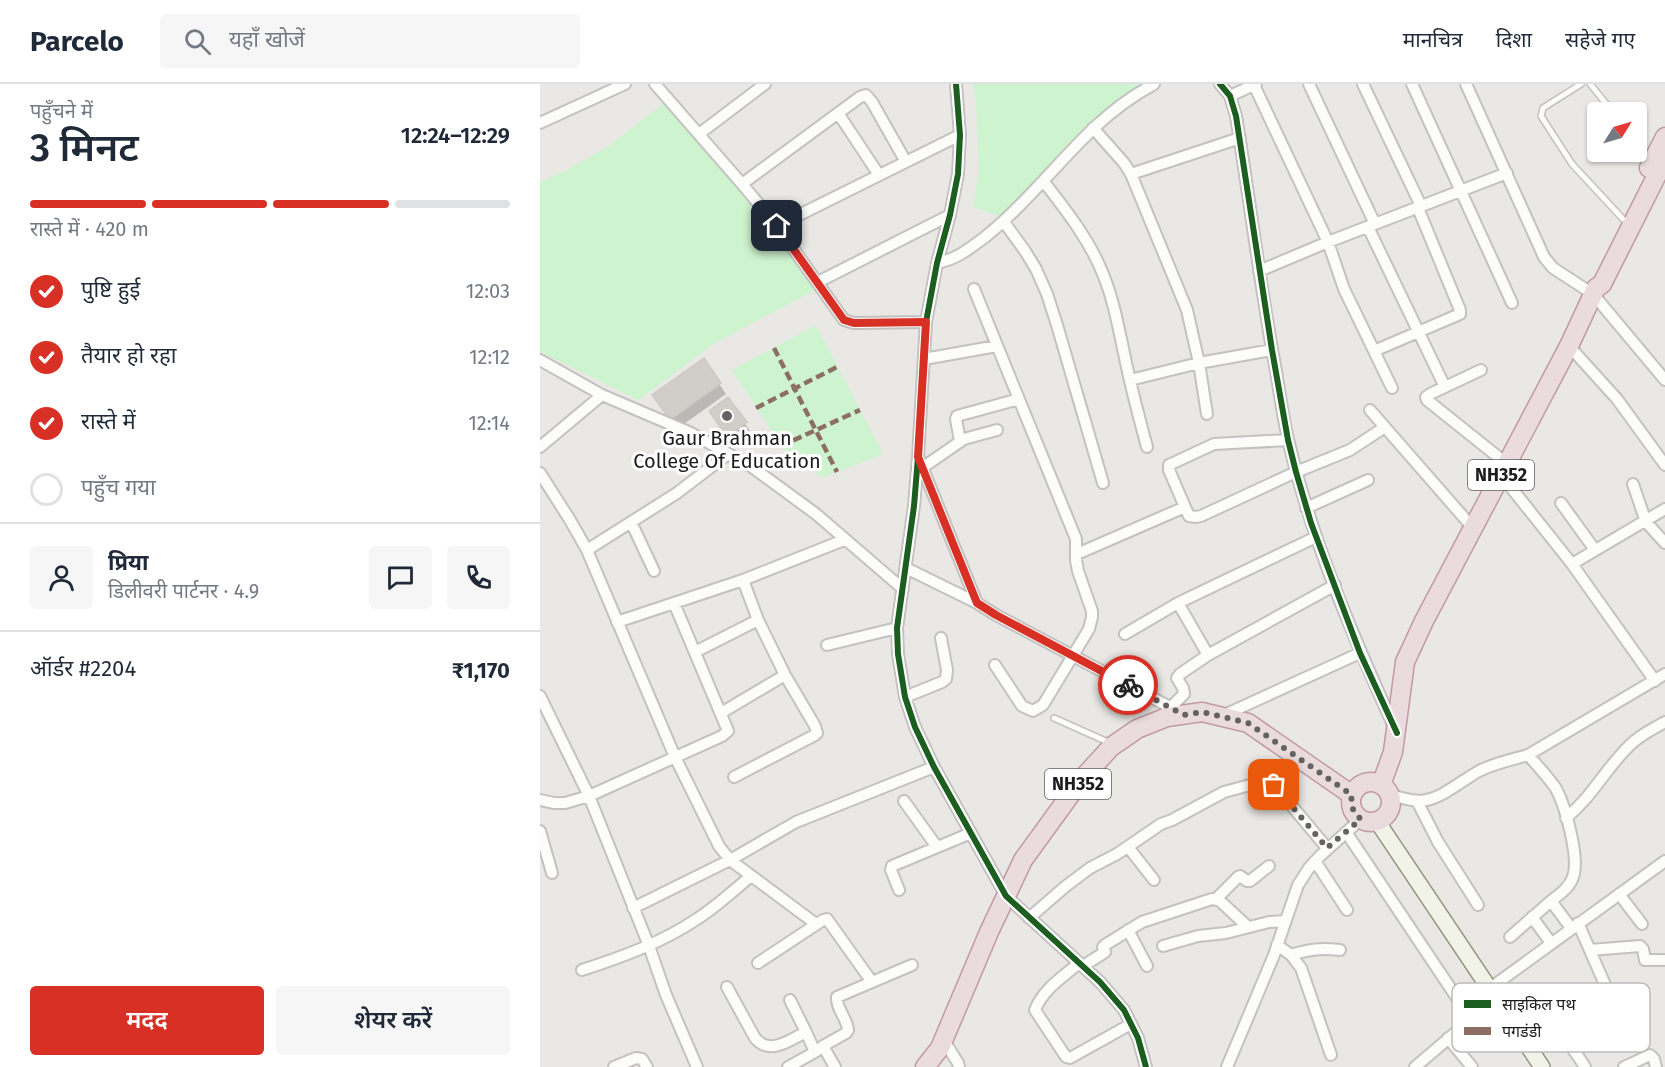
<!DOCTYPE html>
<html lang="hi">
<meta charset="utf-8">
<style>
:root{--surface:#fff;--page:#f6f6f7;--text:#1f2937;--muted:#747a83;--line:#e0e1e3;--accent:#d93025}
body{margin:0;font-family:"Fira Sans","Noto Sans Devanagari",sans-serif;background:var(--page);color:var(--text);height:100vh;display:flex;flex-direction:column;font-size:22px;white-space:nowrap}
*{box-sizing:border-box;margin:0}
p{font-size:20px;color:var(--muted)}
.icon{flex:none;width:33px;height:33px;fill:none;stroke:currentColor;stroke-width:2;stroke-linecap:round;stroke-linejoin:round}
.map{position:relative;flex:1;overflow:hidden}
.panel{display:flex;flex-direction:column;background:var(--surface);width:540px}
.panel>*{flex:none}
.needle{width:39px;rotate:53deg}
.controls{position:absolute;left:1047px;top:18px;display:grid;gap:12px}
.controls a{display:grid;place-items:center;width:60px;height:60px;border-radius:6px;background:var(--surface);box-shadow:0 2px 4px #0004;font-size:30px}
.pin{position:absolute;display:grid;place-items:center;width:51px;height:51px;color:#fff;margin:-26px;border-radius:12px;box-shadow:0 3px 9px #0006}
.courier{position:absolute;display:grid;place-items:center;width:60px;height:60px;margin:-30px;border:4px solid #d93025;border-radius:50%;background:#fff;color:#222;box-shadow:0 2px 8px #0007}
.overview em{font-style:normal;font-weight:600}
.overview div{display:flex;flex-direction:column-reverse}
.overview{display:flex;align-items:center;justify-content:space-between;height:102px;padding:0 30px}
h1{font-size:39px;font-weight:600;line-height:45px}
.bar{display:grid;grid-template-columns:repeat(4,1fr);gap:9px 6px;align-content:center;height:72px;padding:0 30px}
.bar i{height:8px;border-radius:4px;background:var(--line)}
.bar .on{background:var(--accent)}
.bar p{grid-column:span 4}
.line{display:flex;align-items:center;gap:15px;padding:0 30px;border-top:2px solid var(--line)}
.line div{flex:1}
.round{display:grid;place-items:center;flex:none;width:63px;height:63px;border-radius:6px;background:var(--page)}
ol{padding:0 30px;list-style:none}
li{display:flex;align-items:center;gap:18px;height:66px}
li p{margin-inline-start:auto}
li .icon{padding:6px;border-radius:50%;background:var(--accent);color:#fff;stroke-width:4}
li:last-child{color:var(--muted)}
li i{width:33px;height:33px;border:3px solid var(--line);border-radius:50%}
.action{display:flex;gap:12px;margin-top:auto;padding:12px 30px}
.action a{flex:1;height:69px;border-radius:6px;background:var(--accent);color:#fff;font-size:24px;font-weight:600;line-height:69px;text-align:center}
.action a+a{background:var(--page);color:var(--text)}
header{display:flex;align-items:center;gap:36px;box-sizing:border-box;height:84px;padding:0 30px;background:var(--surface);border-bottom:2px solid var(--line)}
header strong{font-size:28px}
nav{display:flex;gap:33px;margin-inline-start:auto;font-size:21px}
.search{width:420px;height:54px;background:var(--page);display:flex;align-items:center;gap:15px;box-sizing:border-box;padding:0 21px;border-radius:6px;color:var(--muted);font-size:22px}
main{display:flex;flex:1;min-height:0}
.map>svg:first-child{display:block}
.park{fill:#cef4cf}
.shadow{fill:#0003}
.building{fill:#d1ceca;stroke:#cec9c5;stroke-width:1.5}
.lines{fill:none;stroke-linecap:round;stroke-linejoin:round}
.lane-casing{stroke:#c3c2c0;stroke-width:8}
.street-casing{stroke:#c3c2c0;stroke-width:14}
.secondary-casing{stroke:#93947c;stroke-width:18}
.highway-casing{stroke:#c299a5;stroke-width:21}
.lane{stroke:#fcfcfb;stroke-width:5}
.street{stroke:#fcfcfb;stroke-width:10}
.secondary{stroke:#f2f3e8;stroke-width:15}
.highway{stroke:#eadcde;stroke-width:18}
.quiet{stroke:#8d6e63;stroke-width:4.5;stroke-dasharray:9 4.5;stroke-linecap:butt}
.cycleway-casing{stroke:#fff;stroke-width:10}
.cycleway{stroke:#1b5e20;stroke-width:6}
.done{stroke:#646362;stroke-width:6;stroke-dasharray:0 10.8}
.route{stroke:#d93025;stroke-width:8}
.poi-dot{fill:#646362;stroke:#fff;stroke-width:2}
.labels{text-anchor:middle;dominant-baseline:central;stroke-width:6;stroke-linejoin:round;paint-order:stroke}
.shield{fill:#fff;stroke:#606060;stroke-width:1.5}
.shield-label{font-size:18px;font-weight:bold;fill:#1c1c1c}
.poi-label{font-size:20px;fill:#1c1c1c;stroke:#fff}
.key{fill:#fff;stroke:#bbb;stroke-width:1.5}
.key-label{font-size:16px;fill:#1c1c1c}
</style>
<header>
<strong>Parcelo</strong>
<div class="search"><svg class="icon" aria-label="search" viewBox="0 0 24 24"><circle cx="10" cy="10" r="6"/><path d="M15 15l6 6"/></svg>यहाँ खोजें</div>
<nav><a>मानचित्र</a><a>दिशा</a><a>सहेजे गए</a></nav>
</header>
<main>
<section class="panel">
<div class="overview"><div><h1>3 मिनट</h1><p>पहुँचने में</p></div><em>12:24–12:29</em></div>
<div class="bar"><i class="on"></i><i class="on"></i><i class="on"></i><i></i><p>रास्ते में · 420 m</p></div>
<ol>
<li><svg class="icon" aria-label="check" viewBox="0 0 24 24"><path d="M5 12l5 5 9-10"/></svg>पुष्टि हुई<p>12:03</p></li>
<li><svg class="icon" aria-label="check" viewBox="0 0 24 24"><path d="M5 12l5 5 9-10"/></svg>तैयार हो रहा<p>12:12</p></li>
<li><svg class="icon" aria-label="check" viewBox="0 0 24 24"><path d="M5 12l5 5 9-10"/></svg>रास्ते में<p>12:14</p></li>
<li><i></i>पहुँच गया</li>
</ol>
<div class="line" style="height:108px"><a class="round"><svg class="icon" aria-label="person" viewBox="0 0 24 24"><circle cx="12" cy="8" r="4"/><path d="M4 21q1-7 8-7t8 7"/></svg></a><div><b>प्रिया</b><p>डिलीवरी पार्टनर · 4.9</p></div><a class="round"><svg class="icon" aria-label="chat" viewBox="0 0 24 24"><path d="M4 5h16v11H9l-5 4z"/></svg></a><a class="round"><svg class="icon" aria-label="phone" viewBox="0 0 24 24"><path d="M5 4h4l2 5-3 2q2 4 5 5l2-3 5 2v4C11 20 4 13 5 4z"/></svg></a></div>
<div class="line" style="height:78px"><div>ऑर्डर #2204</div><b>₹1,170</b></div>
<div class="action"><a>मदद</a><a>शेयर करें</a></div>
</section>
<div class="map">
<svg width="1125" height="983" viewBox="0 0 1125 983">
<rect width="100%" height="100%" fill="#eae8e4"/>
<path class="park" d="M 433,0 L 605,0 L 576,18 L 461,133 L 433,123 L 439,86 L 436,17 Z
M 125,18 L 239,152 L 277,205 L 175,259 L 98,316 L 0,268 L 0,98 L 25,87 L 69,62 Z
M 276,241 L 343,370 L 282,394 L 243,364 L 192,286 Z"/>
<path class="shadow" d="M 163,276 L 186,310 L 137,345 L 120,322 Z
M 188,315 L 210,347 L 193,359 L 175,335 Z"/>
<path class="building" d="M 164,274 L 181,299 L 130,336 L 112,311 Z
M 188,313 L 207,338 L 187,353 L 169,327 Z"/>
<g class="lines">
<g class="lane-casing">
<path id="lane" d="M 1041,0 L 1003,24 L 1001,32 L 1032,80 L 1083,135
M 1050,0 L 1073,28
M 1096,56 L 1098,58
M 514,634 L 570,659"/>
</g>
<g class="street-casing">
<path id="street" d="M 115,0 L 202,100 L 237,142 L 304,236 L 314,239 L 386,238
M 416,0 L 420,51 L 418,90 L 410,131 L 397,179 L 386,238 L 378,373 L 374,422 L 357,544 L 358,570 L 365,613 L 375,643 L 394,683 L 466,812 L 560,898 L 584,926 L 598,954 L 606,983
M 680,0 L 690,12 L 696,32 C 710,117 720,202 736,287 C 740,311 743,335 749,359 C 772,457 813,552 854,643
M 769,0 L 835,140
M 823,0 L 881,122
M 872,0 L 972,219
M 926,0 L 1004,173 L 1013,184 L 1053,210 L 1125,296
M 714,1 L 788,158 L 804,205 L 852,304
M 690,12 L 716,0
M 298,29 L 339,91
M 0,39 L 85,0
M 553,44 L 584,79 L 591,90 L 647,226 L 659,279 L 667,330
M 159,50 L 225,0
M 591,90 L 700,54
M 504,98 C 526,126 550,157 563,190 C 574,217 579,246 585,274 C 591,304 599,333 607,363
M 202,100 L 320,13 L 326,11 L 332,18 L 366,78
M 464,138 L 485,167 L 496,185 L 507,210 L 517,241 L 563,399
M 237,142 L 420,51
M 828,143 L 905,303
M 397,179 C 417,175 429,165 445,153 C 486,120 517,79 555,43 C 573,26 592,12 614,0
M 719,187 L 788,158 L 967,89
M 278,198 L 410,131
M 434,205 L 536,455 L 536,476 L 538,487 L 552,527 L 552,533 L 549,545 L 503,621 L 493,627 L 482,622 L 455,581
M 1029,262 L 1077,315 L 1125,381
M 834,267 L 920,230 L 920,226 L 878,124
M 384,275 L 457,262
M 0,276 L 62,311 L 151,349 L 212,383 L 276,430 L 363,505
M 941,286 L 890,310 L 886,313 L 887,316 L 967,380
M 590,296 L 659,279 L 732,266
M 830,326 L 933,444
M 420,357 L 416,335 L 417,332 L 479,315
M 0,363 L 62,311
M 379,375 L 437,519
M 382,384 L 424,355 L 457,346
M 0,389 L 30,436 L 47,466 L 135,673 L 179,762 L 190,776 L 276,840
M 961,391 L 1032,480 L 1115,597
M 1093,400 L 1106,438 L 1125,459
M 1021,419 L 1055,466
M 645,423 L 629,386 L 629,381 L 631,380 L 674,360 L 748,356
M 766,424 L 828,396
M 91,438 L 114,487
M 47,466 L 137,409 L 188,370
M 537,470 L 645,423 L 649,432 L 656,433 L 661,432 L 756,388 L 810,366 L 845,343
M 1032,480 L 1125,425
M 366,484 L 437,519 L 456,531 L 641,629
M 638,519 L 668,571
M 77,538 L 203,496 L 304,456
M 585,550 L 638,519 L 776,453
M 287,561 L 357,544
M 155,568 L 218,536
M 0,612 L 49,712 L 109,862 L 126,911 L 157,983
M 365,613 L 402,598 L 406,595 L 407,586 L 401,554
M 631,623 L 644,610 L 643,604 L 637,594 L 640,590 L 668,571 L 795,501
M 181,629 L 245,591
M 682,632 L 820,569
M 988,671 C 997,681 1007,692 1015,703 C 1025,720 1040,774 1033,793 C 1030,803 1020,810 1011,817 L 1031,844
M 194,693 L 275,651 L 277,649 L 275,642 L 245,591 L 218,536 L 203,496
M 849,711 C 861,713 874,719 886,716 C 903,713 923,696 939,687 C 955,679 971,676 988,671 L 1125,590
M 0,716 L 14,719 L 25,719 L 49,712 L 182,652 L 188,647 L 134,519
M 364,717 L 397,763
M 877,717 L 898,758 L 938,821
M 1026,734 C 1052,713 1066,684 1090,661 C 1100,651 1113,645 1125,638
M 0,747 L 12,789
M 806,748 L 931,935
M 588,763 L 614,796
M 775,777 L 807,826
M 359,806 L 351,786 L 352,782 L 431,749
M 1079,810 L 1102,840
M 676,815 L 698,793 L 700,792 L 707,797 L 710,797 L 729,782
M 93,824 L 190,776 L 256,738 L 394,683
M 992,833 L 1011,859
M 489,834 L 526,802 L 550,784 L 577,770 L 621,740 L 632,736 L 684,708 L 710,701 L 720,703 L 731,700 L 736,703 L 787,764
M 1038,839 L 1073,919
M 588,846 L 607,882
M 970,853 L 1011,817
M 737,861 L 751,871 L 761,884 L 791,971
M 623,862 L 658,852 L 686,849 L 729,838 L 745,837
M 1050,866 L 1100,862 L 1103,865 L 1105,876 L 1125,876
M 751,871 C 770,865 781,864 800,866
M 218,879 L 283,836 L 287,835 L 332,898
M 539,879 C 523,893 503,905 495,926 L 526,973 L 530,974 L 591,940
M 543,882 L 565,868 L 563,863 L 565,861 L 602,838 L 672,815 L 680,817 L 708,843
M 42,886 C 82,873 121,859 157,835 C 176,823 193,807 211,792
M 187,903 L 215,954 C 230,972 250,956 266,948 L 275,968 L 283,962 L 295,983
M 949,905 L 1125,777
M 250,916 L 266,948
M 1005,924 C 1015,946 1033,962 1045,983
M 972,938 L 1044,908
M 908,954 L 932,983
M 403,955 L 418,979 L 419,983
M 283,962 L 306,949 L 308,946 C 307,934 296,925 297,913 L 372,881
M 74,983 L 96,974 L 102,975 L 107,983
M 248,983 L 275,968
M 687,983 L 734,871 L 758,801 L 769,784 L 780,772 L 821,735
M 875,983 L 956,914
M 1084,983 L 1110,971 L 1114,975 L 1116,983"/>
</g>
<g class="secondary-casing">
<path id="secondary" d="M 837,737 L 1002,983"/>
</g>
<g class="highway-casing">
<path id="highway" d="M 1109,84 L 1125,53
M811 718a20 20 0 1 1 40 0a20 20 0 1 1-40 0Z
M 841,701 L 853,668 L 865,578 L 884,537 L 1029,262 L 1056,204 L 1062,200 L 1125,75
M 385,983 L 400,964 L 449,848 L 483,776 L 541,696 L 571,663 L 597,645 L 627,633 L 662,628 L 708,639 L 812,711"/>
</g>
<use href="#lane" class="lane"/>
<use href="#street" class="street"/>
<use href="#secondary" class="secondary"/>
<use href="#highway" class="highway"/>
<path class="quiet" d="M 234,264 L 297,388
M 216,324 L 297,283
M 241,362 L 320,326"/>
<g class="cycleway-casing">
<path id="cycleway" d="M 416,0 L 420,51 L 418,90 L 410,131 L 397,179 L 386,238 L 378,373 L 374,422 L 357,544 L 358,570 L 365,613 L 375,643 L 394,683 L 466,812 L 560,898 L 584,926 L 598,954 L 606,983
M 680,0 L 690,12 L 696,32 L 732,266 L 748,356 L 756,388 L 771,439 L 820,569 L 857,649"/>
</g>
<use href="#cycleway" class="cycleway"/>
</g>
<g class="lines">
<path class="done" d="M 588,601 L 644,631 L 662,628 L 708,639 L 812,711 C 810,721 813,729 821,735 L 787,764 L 734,701"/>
<path class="route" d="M 237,142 L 304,236 L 314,239 L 386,238 L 378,373 L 437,519 L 456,531 L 588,601"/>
</g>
<circle class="poi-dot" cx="187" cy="332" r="6"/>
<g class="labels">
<g class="shield">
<rect x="928" y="376" width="66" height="30" rx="4.5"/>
<rect x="505" y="685" width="66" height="30" rx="4.5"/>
</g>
<g class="shield-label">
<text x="961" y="391">NH352</text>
<text x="538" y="700">NH352</text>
</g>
<g class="poi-label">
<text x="187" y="354">Gaur Brahman<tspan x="187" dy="23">College Of Education</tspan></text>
</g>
</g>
<rect x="912" y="899" width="198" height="69" rx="9" class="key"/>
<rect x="924" y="916" width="27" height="8" fill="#1b5e20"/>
<rect x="924" y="943" width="27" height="8" fill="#8d6e63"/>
<g class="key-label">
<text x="962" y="926">साइकिल पथ</text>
<text x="962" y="953">पगडंडी</text>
</g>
</svg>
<div class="controls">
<a><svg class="needle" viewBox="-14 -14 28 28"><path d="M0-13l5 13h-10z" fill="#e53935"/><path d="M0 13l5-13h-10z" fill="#747a83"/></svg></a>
</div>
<div class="pin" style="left:734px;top:701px;background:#ea580c"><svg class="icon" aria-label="bag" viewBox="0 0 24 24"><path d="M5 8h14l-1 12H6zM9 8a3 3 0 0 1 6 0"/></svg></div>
<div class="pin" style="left:237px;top:142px;background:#1f2937"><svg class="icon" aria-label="home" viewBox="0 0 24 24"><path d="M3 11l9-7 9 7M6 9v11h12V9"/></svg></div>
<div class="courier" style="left:588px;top:601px"><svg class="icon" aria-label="bike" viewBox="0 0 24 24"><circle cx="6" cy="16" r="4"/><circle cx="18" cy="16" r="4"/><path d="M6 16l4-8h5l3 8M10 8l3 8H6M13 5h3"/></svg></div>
</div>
</main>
